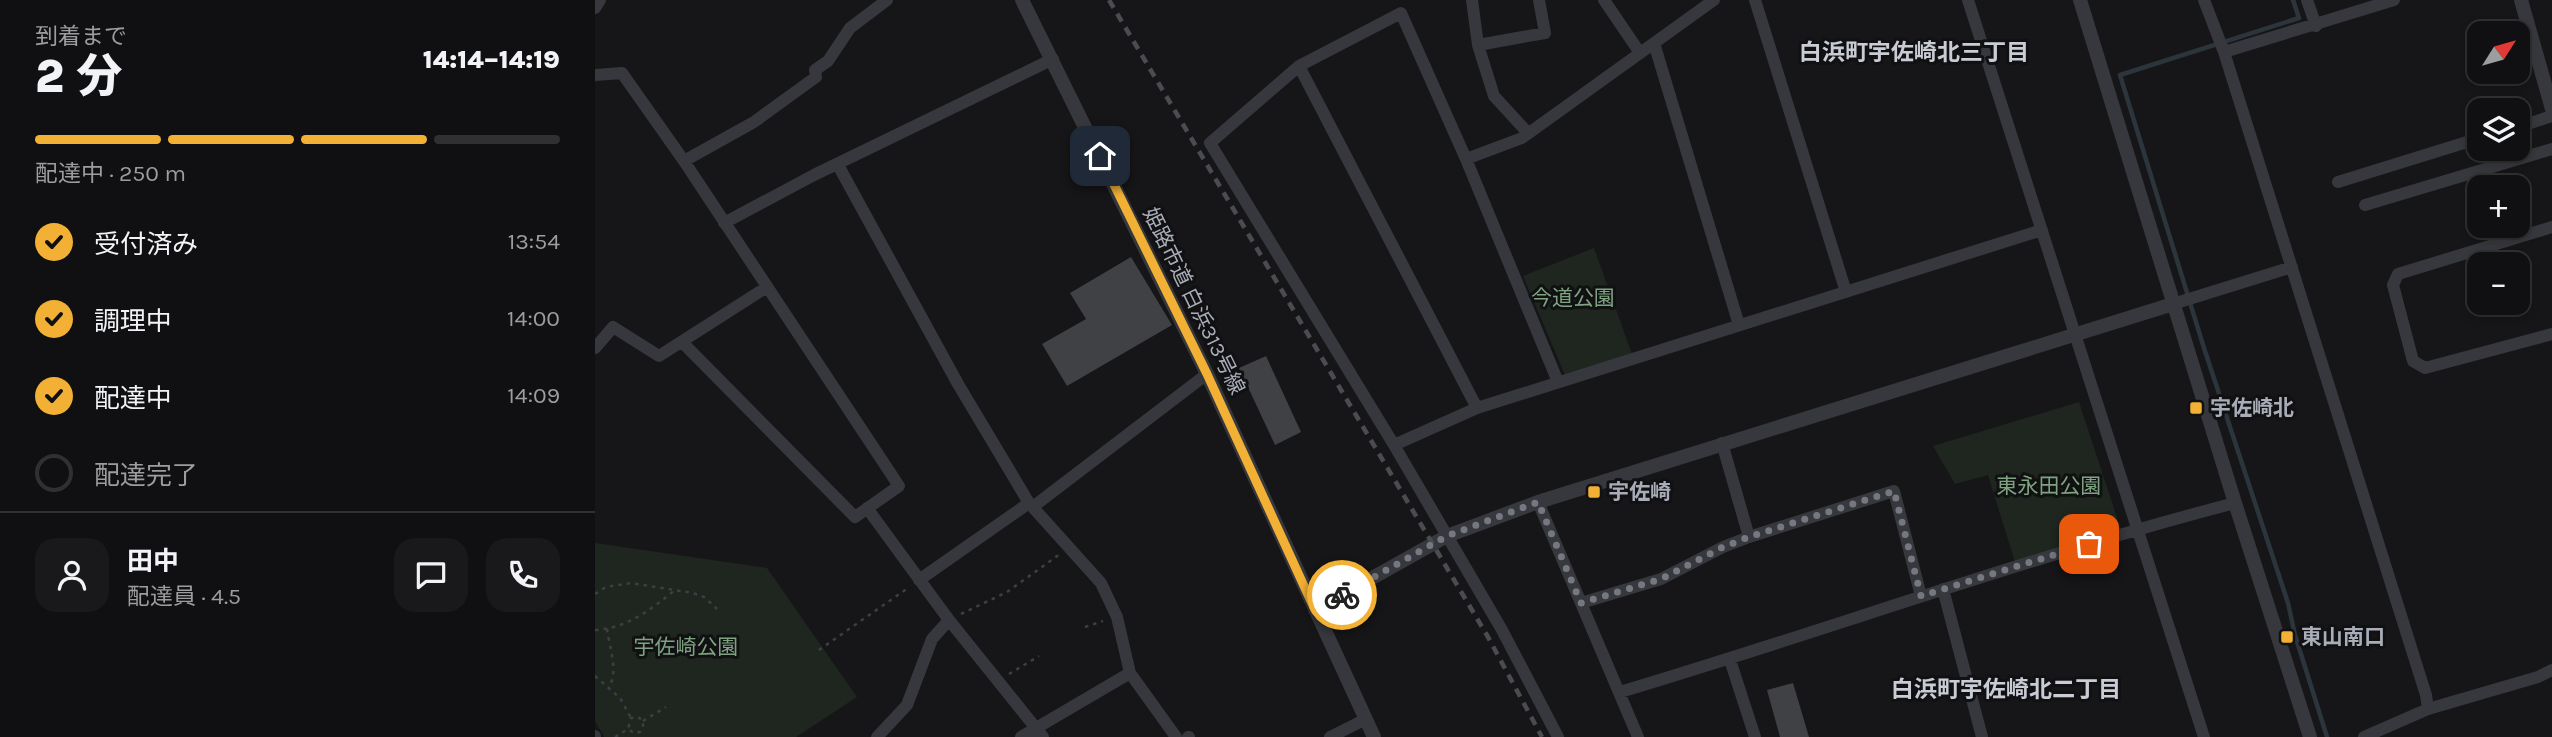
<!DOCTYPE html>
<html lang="ja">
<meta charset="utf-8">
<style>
:root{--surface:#101012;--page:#19191b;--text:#f1f3f6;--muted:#9c9d9f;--line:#303032;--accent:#f2b134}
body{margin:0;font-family:Karla,"Noto Sans JP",sans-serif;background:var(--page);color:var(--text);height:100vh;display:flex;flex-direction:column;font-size:26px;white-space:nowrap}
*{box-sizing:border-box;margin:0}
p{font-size:23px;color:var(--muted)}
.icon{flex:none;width:38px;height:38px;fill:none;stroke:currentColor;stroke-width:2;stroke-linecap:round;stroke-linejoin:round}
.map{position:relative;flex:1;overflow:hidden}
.sheet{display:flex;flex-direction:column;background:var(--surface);width:595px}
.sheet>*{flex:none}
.needle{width:46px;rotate:53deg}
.controls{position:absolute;left:1872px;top:21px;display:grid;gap:14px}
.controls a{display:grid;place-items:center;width:63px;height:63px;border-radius:14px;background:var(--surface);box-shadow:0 4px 10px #0003,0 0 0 2px var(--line);font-size:35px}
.pin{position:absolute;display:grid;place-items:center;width:60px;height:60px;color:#fff;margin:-30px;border-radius:14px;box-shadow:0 4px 10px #0006}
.courier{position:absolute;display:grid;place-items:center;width:70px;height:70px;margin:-35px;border:5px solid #f2b134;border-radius:50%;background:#fff;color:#222;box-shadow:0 2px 9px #0007}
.overview em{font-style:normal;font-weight:800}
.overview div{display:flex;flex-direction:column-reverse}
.overview{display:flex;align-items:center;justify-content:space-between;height:119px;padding:0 35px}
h1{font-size:46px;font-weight:800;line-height:52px}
.bar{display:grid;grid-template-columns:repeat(4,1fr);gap:10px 7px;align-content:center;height:84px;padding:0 35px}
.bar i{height:9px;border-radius:5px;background:var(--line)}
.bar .on{background:var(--accent)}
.bar p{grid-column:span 4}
.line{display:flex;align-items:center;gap:18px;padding:0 35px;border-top:2px solid var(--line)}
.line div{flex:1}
.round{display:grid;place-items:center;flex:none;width:74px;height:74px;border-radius:21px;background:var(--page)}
ol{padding:0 35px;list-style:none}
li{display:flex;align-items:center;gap:21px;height:77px}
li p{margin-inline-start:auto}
li .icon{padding:7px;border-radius:50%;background:var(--accent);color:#111;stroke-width:4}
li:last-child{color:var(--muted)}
li i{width:38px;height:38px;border:4px solid var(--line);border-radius:50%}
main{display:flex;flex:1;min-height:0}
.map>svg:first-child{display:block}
.green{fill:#1e261f}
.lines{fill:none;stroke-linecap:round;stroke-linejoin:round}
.stream{stroke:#2c353c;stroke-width:4.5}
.building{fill:#404145}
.path{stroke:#3d3f44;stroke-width:2.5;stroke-dasharray:3.5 5;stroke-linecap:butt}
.minor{stroke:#37383d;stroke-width:12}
.tertiary{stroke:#37383d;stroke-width:14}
.rail{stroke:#4a4c52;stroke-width:4.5;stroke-dasharray:9 7;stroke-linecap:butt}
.done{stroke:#757880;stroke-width:7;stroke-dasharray:0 12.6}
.route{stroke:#f2b134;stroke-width:9}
.poi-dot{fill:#f2b134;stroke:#111113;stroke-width:2.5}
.labels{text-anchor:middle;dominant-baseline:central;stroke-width:6;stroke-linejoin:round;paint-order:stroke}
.park-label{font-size:21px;fill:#7fa381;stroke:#111113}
.street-label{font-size:21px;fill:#a8adb8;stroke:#111113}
.poi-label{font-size:21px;font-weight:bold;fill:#a8adb8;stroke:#111113;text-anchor:start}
.neighbourhood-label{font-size:23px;font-weight:bold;fill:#c9ccd4;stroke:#111113}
</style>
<main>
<section class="sheet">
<div class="overview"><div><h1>2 分</h1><p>到着まで</p></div><em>14:14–14:19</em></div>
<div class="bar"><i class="on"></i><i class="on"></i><i class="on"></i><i></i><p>配達中 · 250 m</p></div>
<ol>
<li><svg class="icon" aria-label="check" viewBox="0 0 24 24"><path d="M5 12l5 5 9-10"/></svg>受付済み<p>13:54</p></li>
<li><svg class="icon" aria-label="check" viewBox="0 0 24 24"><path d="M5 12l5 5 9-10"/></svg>調理中<p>14:00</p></li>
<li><svg class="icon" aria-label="check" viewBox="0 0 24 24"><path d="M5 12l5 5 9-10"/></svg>配達中<p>14:09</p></li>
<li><i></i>配達完了</li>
</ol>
<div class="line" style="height:126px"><a class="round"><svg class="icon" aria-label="person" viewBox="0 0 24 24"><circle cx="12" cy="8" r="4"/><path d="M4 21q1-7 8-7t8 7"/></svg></a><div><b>田中</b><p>配達員 · 4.5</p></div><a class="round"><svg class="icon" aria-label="chat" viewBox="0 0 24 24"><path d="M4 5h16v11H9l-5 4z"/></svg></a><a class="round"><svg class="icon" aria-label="phone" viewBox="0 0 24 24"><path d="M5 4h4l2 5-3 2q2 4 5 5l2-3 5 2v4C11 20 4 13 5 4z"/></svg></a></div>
</section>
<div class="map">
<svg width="1957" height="737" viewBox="0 0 1957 737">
<rect width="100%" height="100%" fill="#161618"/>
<path class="green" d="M 999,248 L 1037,354 L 970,375 L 928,276 Z
M 1484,402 L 1526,530 L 1420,562 L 1393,475 L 1360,484 L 1338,446 Z
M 0,543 L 172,568 L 262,697 L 201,737 L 9,737 L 0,721 Z"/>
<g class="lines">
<path class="stream" d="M 1698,0 L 1704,18 L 1525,75 L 1609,348 L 1693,603 L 1700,635 L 1732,737"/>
</g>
<path class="building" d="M 536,257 L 577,325 L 472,386 L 447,344 L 491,319 L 475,293 Z
M 671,356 L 706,432 L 680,445 L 644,368 Z
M 1198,683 L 1214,737 L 1185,737 L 1172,690 Z"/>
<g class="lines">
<path class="path" d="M 0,594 L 11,587 L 36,583 L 98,593 L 109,597 L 122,609
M 366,614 L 412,592 L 465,554
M 490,627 L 508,621
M 12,629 C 14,646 24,672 14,687
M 0,630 C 33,628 55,610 80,590
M 224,650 L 313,588
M 414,674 L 444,656
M 0,676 L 25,698 L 36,718
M 48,721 L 71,707
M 20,737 L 33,729 L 36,718 L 43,717 L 48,721 L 48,727 L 45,732 L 39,733 L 33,729"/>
<path class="minor" d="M 877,0 L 883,45 L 899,96 L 933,133
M 1009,0 L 1045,53
M 1160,0 L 1251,292
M 1373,0 L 1609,737
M 1609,0 L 1629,52 L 1831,695 L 1833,709
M 1712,0 L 1721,26
M 0,8 L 5,0
M 1059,43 L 1144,325
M 883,45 L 950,33 L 944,0
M 1629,52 L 1799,0
M 704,66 L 882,408
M 0,75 L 27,73 L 89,161 L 304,486 L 260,517 L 87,342
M 1923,127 L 1957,116
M 871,159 L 927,138 L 1119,0
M 89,161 L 159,122 L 221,77 L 220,70 L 233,61 L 255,28 L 292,0
M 243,165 L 363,384 L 434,503 L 506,583 L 522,617 L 535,673 L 581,737
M 1743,182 L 1885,138
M 1770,205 L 1957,149
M 129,223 L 219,175 L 458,59
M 1957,227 L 1803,274 L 1798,285 L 1818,361 L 1830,368 L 1957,334
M 1578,304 L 1697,267
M 0,348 L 18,327 L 64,356 L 172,287
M 963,382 L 871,159 L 806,13 L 704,66 L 615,143 L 799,445 L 907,630 L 963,737
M 1127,443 L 1154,537 L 1299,491 L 1326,596
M 799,445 L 882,408 L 1447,230
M 943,502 L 1043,737
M 439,506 L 612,374
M 272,508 L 354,620 L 448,737
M 324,580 L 434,503
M 1348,589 L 1387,737
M 986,603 L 1066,579 L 1128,547 L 1154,537
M 1135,660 L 1160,737
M 1025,692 C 1230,631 1432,557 1640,503
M 0,736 L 0,737
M 282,737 L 312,705 L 337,639 L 354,620
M 426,737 L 535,673
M 593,737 L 594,737
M 735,737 L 771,719
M 1769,737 L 1833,709 L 1943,677 L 1957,670"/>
<path class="tertiary" d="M 427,0 L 612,374 L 779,737
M 1485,0 L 1640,503 L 1715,737
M 1926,0 L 1957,109
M 720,610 L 852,536 L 943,502 L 1578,304"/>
<path class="rail" d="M 514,0 L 893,637 L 947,737"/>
</g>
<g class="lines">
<path class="done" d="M 747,595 L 852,536 L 943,502 L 986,603 L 1066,579 L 1128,547 L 1154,537 L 1299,491 L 1326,596 L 1494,544"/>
<path class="route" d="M 505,156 L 612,374 L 720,610 L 747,595"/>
</g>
<g class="poi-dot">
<rect x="1594" y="401" width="14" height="14" rx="3.5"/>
<rect x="992" y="485" width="14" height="14" rx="3.5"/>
<rect x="1685" y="630" width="14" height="14" rx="3.5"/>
</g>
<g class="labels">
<g class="park-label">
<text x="978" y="298">今道公園</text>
<text x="1454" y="486">東永田公園</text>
<text x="91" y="647">宇佐崎公園</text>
</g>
<g class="street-label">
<text transform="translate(599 301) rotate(64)">姫路市道 白浜313号線</text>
</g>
<g class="poi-label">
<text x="1615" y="408">宇佐崎北</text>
<text x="1013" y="492">宇佐崎</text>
<text x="1706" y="637">東山南口</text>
</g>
<g class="neighbourhood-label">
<text x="1319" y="52">白浜町宇佐崎北三丁目</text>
<text x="1411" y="689">白浜町宇佐崎北二丁目</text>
</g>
</g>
</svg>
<div class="controls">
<a><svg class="needle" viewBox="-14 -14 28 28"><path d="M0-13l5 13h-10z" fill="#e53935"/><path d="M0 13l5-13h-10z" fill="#9c9d9f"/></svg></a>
<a><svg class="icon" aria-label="layers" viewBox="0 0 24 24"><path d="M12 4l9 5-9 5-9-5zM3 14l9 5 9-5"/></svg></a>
<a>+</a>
<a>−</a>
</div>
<div class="pin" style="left:1494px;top:544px;background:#ea580c"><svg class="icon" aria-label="bag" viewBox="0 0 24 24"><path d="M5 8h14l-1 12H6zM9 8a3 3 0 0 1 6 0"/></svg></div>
<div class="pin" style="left:505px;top:156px;background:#1f2937"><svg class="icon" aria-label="home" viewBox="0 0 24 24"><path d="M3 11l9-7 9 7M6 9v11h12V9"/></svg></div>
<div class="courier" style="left:747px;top:595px"><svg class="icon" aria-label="bike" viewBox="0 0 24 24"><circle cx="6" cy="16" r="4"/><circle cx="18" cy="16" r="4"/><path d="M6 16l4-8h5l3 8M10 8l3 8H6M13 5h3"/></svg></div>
</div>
</main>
